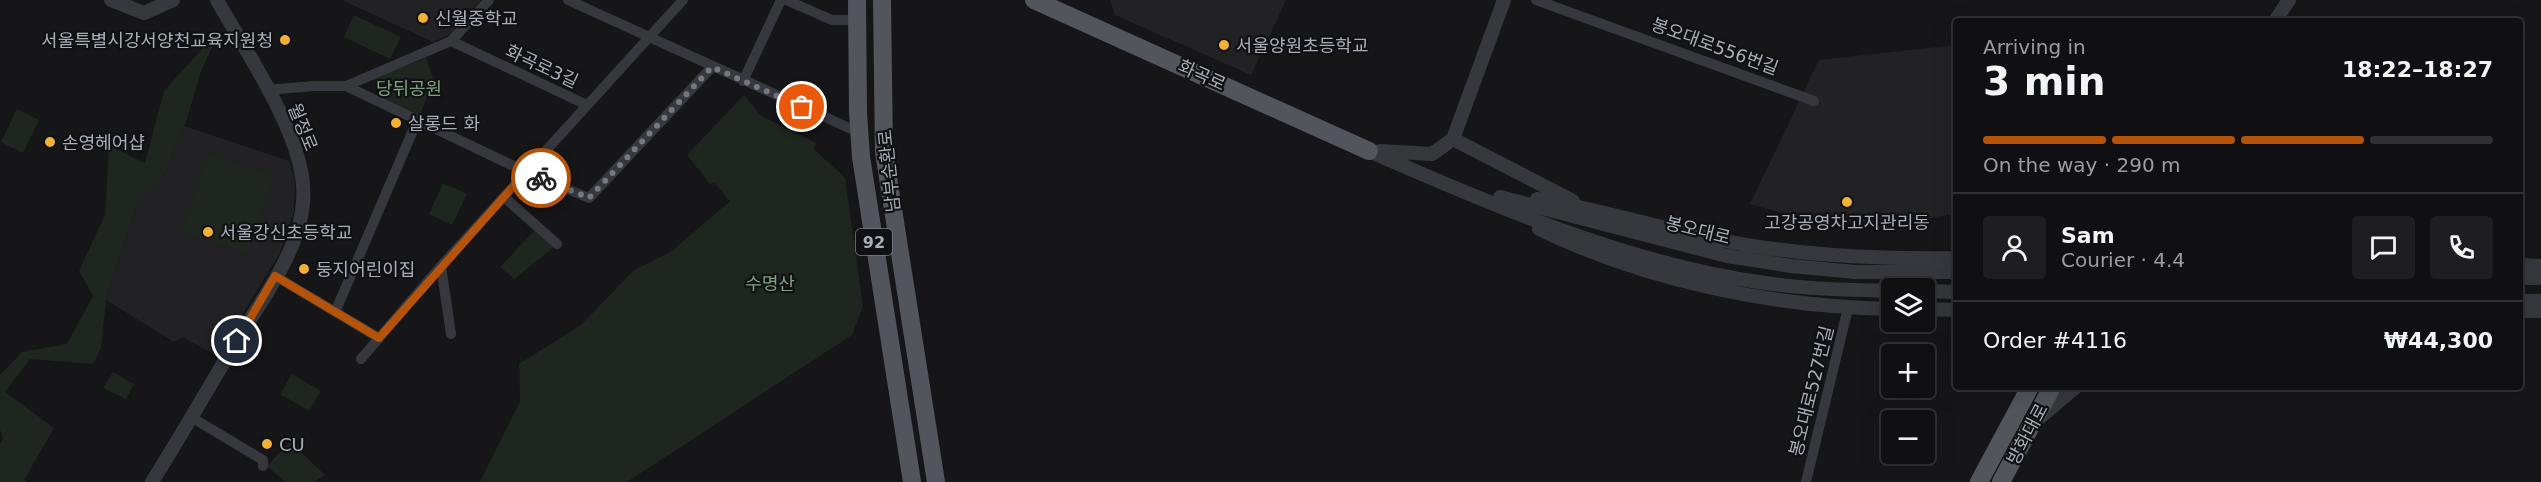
<!DOCTYPE html>
<meta charset="utf-8">
<style>
:root{--surface:#101012;--page:#1e1e20;--text:#f1f3f6;--muted:#9c9d9f;--line:#303032;--accent:#b45309}
body{margin:0;font-family:"DejaVu Sans","Noto Sans KR",sans-serif;background:var(--page);color:var(--text);height:100vh;display:flex;flex-direction:column;font-size:22px;white-space:nowrap}
*{box-sizing:border-box;margin:0}
p{font-size:20px;color:var(--muted)}
.icon{flex:none;width:33px;height:33px;fill:none;stroke:currentColor;stroke-width:2;stroke-linecap:round;stroke-linejoin:round}
.map{position:relative;flex:1;overflow:hidden}
.side{position:absolute;left:1953px;top:18px;width:570px;height:372px;display:flex;flex-direction:column;background:var(--surface);border-radius:6px;box-shadow:0 6px 24px #0002,0 0 0 2px var(--line)}
.side>*{flex:none}
.tools{position:absolute;left:1881px;top:278px;display:grid;gap:12px}
.tools a{display:grid;place-items:center;width:54px;height:54px;border-radius:6px;background:var(--surface);box-shadow:0 6px 24px #0002,0 0 0 2px var(--line);font-size:30px}
.pin{position:absolute;display:grid;place-items:center;width:51px;height:51px;color:#fff;margin:-26px;border:3px solid #fff;border-radius:50%;box-shadow:0 2px 6px #0007}
.courier{position:absolute;display:grid;place-items:center;width:60px;height:60px;margin:-30px;border:4px solid #b45309;border-radius:50%;background:#fff;color:#222;box-shadow:0 2px 8px #0007}
.head em{font-style:normal;font-weight:700}
.head div{display:flex;flex-direction:column-reverse}
.head{display:flex;align-items:center;justify-content:space-between;height:102px;padding:0 30px}
h1{font-size:39px;font-weight:700;line-height:45px}
.bar{display:grid;grid-template-columns:repeat(4,1fr);gap:9px 6px;align-content:center;height:72px;padding:0 30px}
.bar i{height:8px;border-radius:4px;background:var(--line)}
.bar .on{background:var(--accent)}
.bar p{grid-column:span 4}
.line{display:flex;align-items:center;gap:15px;padding:0 30px;border-top:2px solid var(--line)}
.line div{flex:1}
.round{display:grid;place-items:center;flex:none;width:63px;height:63px;border-radius:6px;background:var(--page)}
.map>svg:first-child{display:block}
.built{fill:#222225}
.green{fill:#1e261f}
.lines{fill:none;stroke-linecap:round;stroke-linejoin:round}
.minor{stroke:#37383d;stroke-width:10}
.tertiary{stroke:#37383d;stroke-width:14}
.primary{stroke:#53555c;stroke-width:18}
.done{stroke:#757880;stroke-width:6;stroke-dasharray:0 10.8}
.route{stroke:#b45309;stroke-width:8}
.poi-dot{fill:#f2b134;stroke:#111113;stroke-width:2}
.labels{text-anchor:middle;dominant-baseline:central;stroke-width:4.5;stroke-linejoin:round;paint-order:stroke}
.shield{fill:#111113;stroke:#7b7e86;stroke-width:1.5}
.shield-label{font-size:16px;font-weight:bold;fill:#a8adb8}
.poi-label{font-size:18px;fill:#a8adb8;stroke:#111113;text-anchor:start}
.street-label{font-size:18px;fill:#a8adb8;stroke:#111113}
.park-label{font-size:18px;fill:#7fa381;stroke:#111113}
</style>
<div class="map">
<svg width="2541" height="482" viewBox="0 0 2541 482">
<rect width="100%" height="100%" fill="#161618"/>
<path class="built" d="M 342,0 L 481,0 L 449,35 L 433,42 Z
M 1110,0 L 1286,0 L 1251,75 L 1115,15 Z
M 1956,45 L 1956,213 L 1906,223 L 1852,222 L 1796,217 L 1750,204 L 1819,60 Z
M 184,126 L 289,161 L 295,180 L 294,211 L 280,253 L 217,356 L 183,337 L 174,342 L 106,300 L 138,202 L 163,177 Z"/>
<path class="green" d="M 354,15 L 401,37 L 390,59 L 344,37 Z
M 221,28 L 201,71 L 186,122 L 163,177 L 138,202 L 106,300 L 101,348 L 93,364 L 30,359 L 5,392 L 54,428 L 24,480 L 26,482 L 0,482 L 0,444 L 3,438 L 0,429 L 0,375 L 22,352 L 67,344 L 93,296 L 79,271 L 105,215 L 109,146 L 145,163 L 164,91 Z
M 426,58 L 434,81 L 419,116 L 378,97 L 384,84 L 373,79 Z
M 744,95 L 761,116 L 816,143 L 814,149 L 845,178 L 863,307 L 852,335 L 627,482 L 480,482 L 520,402 L 519,364 L 581,325 L 633,271 L 672,251 L 730,201 L 714,182 L 710,184 L 687,155 Z
M 17,109 L 39,120 L 23,153 L 1,142 Z
M 209,154 L 273,176 L 247,253 L 182,231 Z
M 443,183 L 467,194 L 452,225 L 429,214 Z
M 535,230 L 554,247 L 514,279 L 500,267 Z
M 113,372 L 134,384 L 126,399 L 103,388 Z
M 292,374 L 321,391 L 309,411 L 280,394 Z
M 290,442 L 325,475 L 314,482 L 285,482 L 267,466 Z"/>
<g class="lines">
<path class="minor" d="M 568,0 L 860,133
M 786,0 L 832,20 L 858,20
M 1536,0 L 1814,101
M 451,41 L 587,105
M 743,81 L 781,0
M 346,86 L 526,172 L 589,198 L 712,67
M 267,90 L 314,86 L 346,86 L 451,41 L 489,0
M 504,197 L 557,244
M 441,266 L 451,334
M 275,276 L 379,338
M 336,310 L 417,121
M 361,359 L 441,266 L 683,0
M 191,417 L 263,460 L 263,466
M 1806,482 L 1848,308"/>
<path class="tertiary" d="M 111,0 L 144,13 L 173,0
M 2275,21 L 2289,0
M 1453,139 L 1573,201
M 1369,151 C 1492,205 1631,265 1765,283 C 1806,289 1849,290 1892,291
M 1380,151 L 1432,154 L 1453,139 L 1504,0
M 1500,197 L 1727,256 L 1791,266 L 1855,272 L 1956,272
M 1537,199 C 1619,213 1700,241 1783,250 C 1839,257 1899,259 1956,258
M 1539,229 C 1647,281 1773,307 1892,309
M 2520,265 L 2541,266
M 2520,278 L 2541,278
M 1924,291 L 1956,292
M 2520,301 L 2541,301
M 1924,309 L 1956,310
M 2520,311 L 2541,311
M 2038,419 L 2076,387
M 152,482 C 180,437 207,391 234,345 C 262,298 308,243 303,185 C 299,129 245,50 217,0"/>
<path class="primary" d="M 857,0 L 858,112 L 861,157 L 912,482
M 882,0 L 884,152 L 936,482
M 1034,0 L 1369,151
M 1979,482 L 2030,387
M 2001,482 L 2052,387"/>
</g>
<g class="lines">
<path class="done" d="M 541,178 L 589,198 L 712,67 L 802,107"/>
<path class="route" d="M 237,341 L 275,276 L 379,338 L 526,172 L 541,178"/>
</g>
<g class="poi-dot">
<circle cx="423" cy="18" r="6"/>
<circle cx="285" cy="40" r="6"/>
<circle cx="1224" cy="45" r="6"/>
<circle cx="396" cy="123" r="6"/>
<circle cx="50" cy="142" r="6"/>
<circle cx="1847" cy="202" r="6"/>
<circle cx="208" cy="232" r="6"/>
<circle cx="304" cy="269" r="6"/>
<circle cx="267" cy="444" r="6"/>
</g>
<g class="labels">
<rect class="shield" x="856" y="229" width="36" height="26" rx="4.5"/>
<g class="shield-label">
<text x="874" y="242">92</text>
</g>
<g class="poi-label">
<text x="435" y="18">신월중학교</text>
<text x="273" y="40" text-anchor="end">서울특별시강서양천교육지원청</text>
<text x="1236" y="45">서울양원초등학교</text>
<text x="408" y="123">살롱드 화</text>
<text x="62" y="142">손영헤어샵</text>
<text x="1847" y="222" text-anchor="middle">고강공영차고지관리동</text>
<text x="220" y="232">서울강신초등학교</text>
<text x="316" y="269">둥지어린이집</text>
<text x="279" y="444">CU</text>
</g>
<g class="street-label">
<text transform="translate(1715 46) rotate(20)">봉오대로556번길</text>
<text transform="translate(542 66) rotate(25)">화곡로3길</text>
<text transform="translate(1202 75) rotate(24)">화곡로</text>
<text transform="translate(303 127) rotate(68)">월정로</text>
<text transform="translate(889 171) rotate(-96)">남부순환로</text>
<text transform="translate(1698 230) rotate(14)">봉오대로</text>
<text transform="translate(1811 391) rotate(-76)">봉오대로527번길</text>
<text transform="translate(2027 434) rotate(-62)">방화대로</text>
</g>
<g class="park-label">
<text x="409" y="88">당뒤공원</text>
<text x="770" y="283">수명산</text>
</g>
</g>
</svg>
<div class="tools">
<a><svg class="icon" aria-label="layers" viewBox="0 0 24 24"><path d="M12 4l9 5-9 5-9-5zM3 14l9 5 9-5"/></svg></a>
<a>+</a>
<a>−</a>
</div>
<div class="pin" style="left:802px;top:107px;background:#ea580c"><svg class="icon" aria-label="bag" viewBox="0 0 24 24"><path d="M5 8h14l-1 12H6zM9 8a3 3 0 0 1 6 0"/></svg></div>
<div class="pin" style="left:237px;top:341px;background:#1f2937"><svg class="icon" aria-label="home" viewBox="0 0 24 24"><path d="M3 11l9-7 9 7M6 9v11h12V9"/></svg></div>
<div class="courier" style="left:541px;top:178px"><svg class="icon" aria-label="bike" viewBox="0 0 24 24"><circle cx="6" cy="16" r="4"/><circle cx="18" cy="16" r="4"/><path d="M6 16l4-8h5l3 8M10 8l3 8H6M13 5h3"/></svg></div>
<section class="side">
<div class="head"><div><h1>3 min</h1><p>Arriving in</p></div><em>18:22–18:27</em></div>
<div class="bar"><i class="on"></i><i class="on"></i><i class="on"></i><i></i><p>On the way · 290 m</p></div>
<div class="line" style="height:108px"><a class="round"><svg class="icon" aria-label="person" viewBox="0 0 24 24"><circle cx="12" cy="8" r="4"/><path d="M4 21q1-7 8-7t8 7"/></svg></a><div><b>Sam</b><p>Courier · 4.4</p></div><a class="round"><svg class="icon" aria-label="chat" viewBox="0 0 24 24"><path d="M4 5h16v11H9l-5 4z"/></svg></a><a class="round"><svg class="icon" aria-label="phone" viewBox="0 0 24 24"><path d="M5 4h4l2 5-3 2q2 4 5 5l2-3 5 2v4C11 20 4 13 5 4z"/></svg></a></div>
<div class="line" style="height:78px"><div>Order #4116</div><b>₩44,300</b></div>
</section>
</div>
